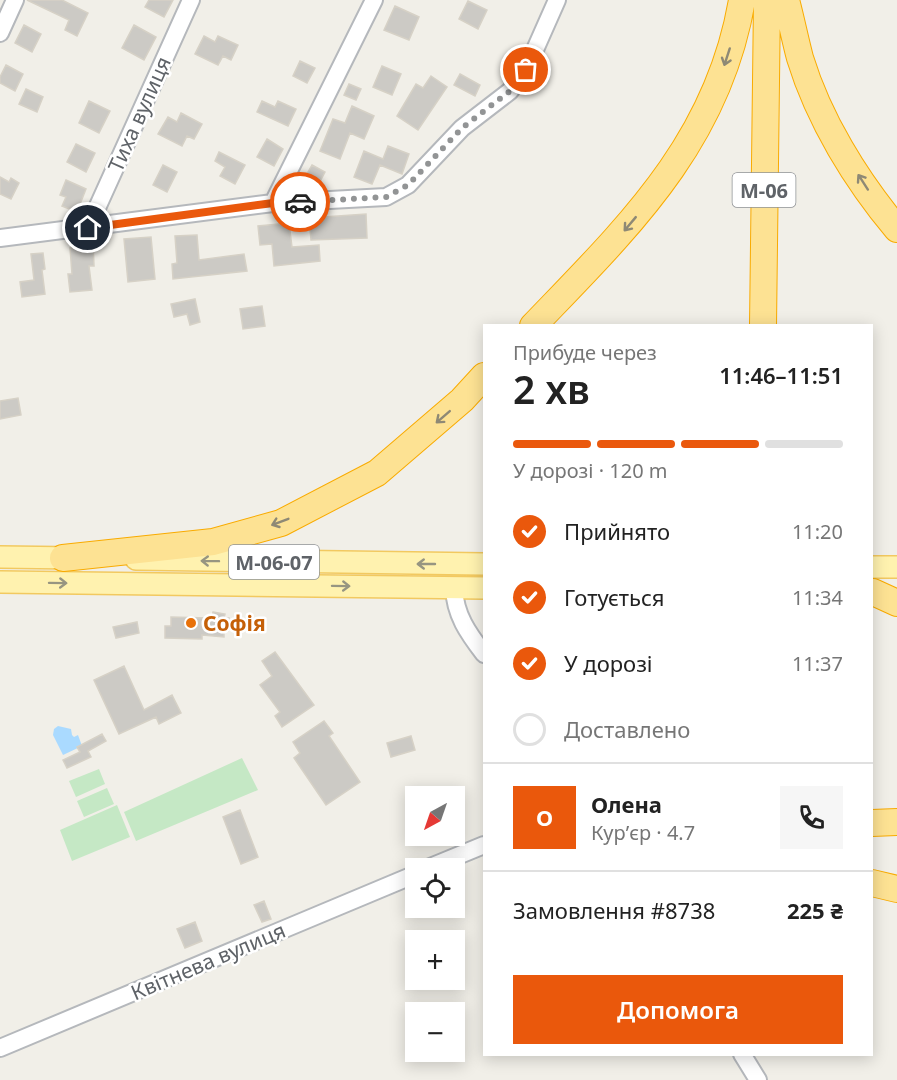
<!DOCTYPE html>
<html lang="uk">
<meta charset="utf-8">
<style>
:root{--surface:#fff;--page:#f6f6f6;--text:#222;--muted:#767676;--line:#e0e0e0;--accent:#ea580c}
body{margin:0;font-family:"Noto Sans",sans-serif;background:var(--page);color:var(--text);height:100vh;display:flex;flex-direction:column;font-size:22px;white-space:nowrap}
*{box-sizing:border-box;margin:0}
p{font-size:20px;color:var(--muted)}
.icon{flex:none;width:33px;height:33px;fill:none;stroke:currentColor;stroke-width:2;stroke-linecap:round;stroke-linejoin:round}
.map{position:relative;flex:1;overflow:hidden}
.sheet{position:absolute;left:483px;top:324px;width:390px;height:732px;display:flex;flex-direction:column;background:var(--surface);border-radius:0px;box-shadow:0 3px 15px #0003}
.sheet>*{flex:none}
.needle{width:39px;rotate:220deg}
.tools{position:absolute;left:405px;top:786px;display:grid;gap:12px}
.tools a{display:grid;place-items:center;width:60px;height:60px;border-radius:0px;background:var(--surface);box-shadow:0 3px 15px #0003;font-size:30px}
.pin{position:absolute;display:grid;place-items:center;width:51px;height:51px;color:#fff;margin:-26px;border:3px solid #fff;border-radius:50%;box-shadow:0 2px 6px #0007}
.courier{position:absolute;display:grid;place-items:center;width:60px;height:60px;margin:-30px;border:4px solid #ea580c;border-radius:50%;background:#fff;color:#222;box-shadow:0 2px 8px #0007}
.summary em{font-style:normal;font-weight:600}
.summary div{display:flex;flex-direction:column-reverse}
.summary{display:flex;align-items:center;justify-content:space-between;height:102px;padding:0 30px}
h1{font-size:39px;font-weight:600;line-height:45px}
.bar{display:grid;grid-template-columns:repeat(4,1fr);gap:9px 6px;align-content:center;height:72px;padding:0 30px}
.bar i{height:8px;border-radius:4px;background:var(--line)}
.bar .selected{background:var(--accent)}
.bar p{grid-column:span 4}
.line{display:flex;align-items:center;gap:15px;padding:0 30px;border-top:2px solid var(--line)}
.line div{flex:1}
.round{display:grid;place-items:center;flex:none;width:63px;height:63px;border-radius:0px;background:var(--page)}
ol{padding:0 30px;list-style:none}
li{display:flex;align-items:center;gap:18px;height:66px}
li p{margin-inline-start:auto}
li .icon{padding:6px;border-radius:50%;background:var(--accent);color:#fff;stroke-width:4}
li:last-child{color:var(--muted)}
li i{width:33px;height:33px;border:3px solid var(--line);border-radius:50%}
.cta{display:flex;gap:12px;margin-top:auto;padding:12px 30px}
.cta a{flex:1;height:69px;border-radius:0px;background:var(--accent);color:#fff;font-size:24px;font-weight:600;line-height:69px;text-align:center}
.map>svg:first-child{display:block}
.green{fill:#c5e8c5}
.water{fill:#aadaff}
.building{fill:#cccac5;stroke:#d6d1c6;stroke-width:1.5}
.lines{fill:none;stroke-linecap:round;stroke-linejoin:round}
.minor-casing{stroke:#b5b8bc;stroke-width:20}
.major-casing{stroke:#f2c960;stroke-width:24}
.highway-casing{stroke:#f9ab00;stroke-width:28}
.minor{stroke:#fff;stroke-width:16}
.major{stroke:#fff2af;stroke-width:21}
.highway{stroke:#fde293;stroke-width:26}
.oneway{stroke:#8e8975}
.oneway2{stroke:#979581}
.done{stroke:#929495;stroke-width:6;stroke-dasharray:0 10.8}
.route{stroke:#ea580c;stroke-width:8}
.food-dot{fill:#e8710a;stroke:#fff;stroke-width:2}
.labels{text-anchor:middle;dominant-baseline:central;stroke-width:5;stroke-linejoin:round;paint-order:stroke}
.shield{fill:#fff;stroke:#8f9295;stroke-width:1.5}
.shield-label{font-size:20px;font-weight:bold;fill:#5f6368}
.street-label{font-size:21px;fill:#5f6368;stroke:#fff}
.food-label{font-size:21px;font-weight:bold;fill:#c56008;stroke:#fff;text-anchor:start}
</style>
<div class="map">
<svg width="897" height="1080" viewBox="0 0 897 1080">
<rect width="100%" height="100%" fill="#f1efe8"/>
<path class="green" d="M 242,758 L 258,790 L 136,841 L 124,812 Z
M 99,769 L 105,784 L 76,797 L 69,781 Z
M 107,788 L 114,804 L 84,817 L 77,801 Z
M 117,805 L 130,837 L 72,861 L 60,830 Z"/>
<path class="water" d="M 58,726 L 71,729 L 72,735 L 74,737 L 78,735 L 82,746 L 63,755 L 53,735 L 54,729 Z"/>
<path class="building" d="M 27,0 L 62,0 L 88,13 L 77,36 L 65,30 L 69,20 Z
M 149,0 L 173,0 L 164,17 L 145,7 Z
M 468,1 L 487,10 L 478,29 L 459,19 Z
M 395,6 L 419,17 L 409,40 L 384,30 Z
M 24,25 L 41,34 L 32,52 L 15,43 Z
M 134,25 L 156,37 L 144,60 L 122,48 Z
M 204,36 L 215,42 L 218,36 L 238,45 L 231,60 L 223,56 L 218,65 L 195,54 Z
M 300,61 L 315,68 L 307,83 L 293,76 Z
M 6,65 L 23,74 L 15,91 L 0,83 L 0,77 Z
M 382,66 L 401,74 L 392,95 L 373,87 Z
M 460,74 L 480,85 L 475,96 L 454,85 Z
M 431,76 L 447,87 L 418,130 L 397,116 L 416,84 L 423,88 Z
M 349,84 L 361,89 L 356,100 L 344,95 Z
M 26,89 L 43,97 L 37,112 L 19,104 Z
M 89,101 L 110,111 L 99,133 L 79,123 Z
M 262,101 L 275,107 L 278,101 L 296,109 L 288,126 L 257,112 Z
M 352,106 L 374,116 L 364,139 L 350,133 L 340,159 L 320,151 L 333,119 L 345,123 Z
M 181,113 L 202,124 L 194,139 L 187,136 L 182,146 L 158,134 L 168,117 L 177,122 Z
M 267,139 L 283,149 L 274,166 L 257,157 Z
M 76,144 L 95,153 L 86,172 L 67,162 Z
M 388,146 L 409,154 L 402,174 L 380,165 L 372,184 L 354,177 L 364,151 L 383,159 Z
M 219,152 L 245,165 L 235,184 L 220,176 L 225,167 L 215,161 Z
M 163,165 L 177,172 L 167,192 L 153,185 Z
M 312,165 L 325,172 L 316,189 L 303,181 Z
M 0,177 L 9,182 L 11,178 L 19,183 L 11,199 L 0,194 Z
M 66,180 L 86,189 L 77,212 L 62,206 L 66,197 L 60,195 Z
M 366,214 L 367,238 L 311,240 L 309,218 Z
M 289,223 L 292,247 L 319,245 L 320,261 L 274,266 L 272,244 L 260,245 L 258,226 Z
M 197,235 L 199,260 L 244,254 L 247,271 L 173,279 L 172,264 L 177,263 L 175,236 Z
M 151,237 L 155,279 L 128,282 L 124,239 Z
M 93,242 L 94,266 L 89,266 L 92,290 L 70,292 L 68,274 L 72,274 L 70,248 L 81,247 L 81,243 Z
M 43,253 L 45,269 L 42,270 L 45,294 L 22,297 L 20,282 L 34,280 L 31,254 Z
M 195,299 L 200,322 L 190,325 L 187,314 L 174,317 L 171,304 Z
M 262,306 L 265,326 L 243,329 L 240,309 Z
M 18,398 L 21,415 L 0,419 L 0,401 Z
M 213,612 L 225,614 L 224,618 L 229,618 L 228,631 L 224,631 L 224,637 L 202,635 L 202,639 L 165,638 L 165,626 L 171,626 L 171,617 L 208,618 L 212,617 Z
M 137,622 L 139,633 L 116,638 L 113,627 Z
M 275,652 L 314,705 L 282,727 L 275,716 L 280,712 L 260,685 L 272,676 L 262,661 Z
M 124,666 L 144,710 L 172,695 L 181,713 L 159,724 L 156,717 L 119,734 L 94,680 Z
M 324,721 L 333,733 L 329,736 L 360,782 L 326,805 L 294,758 L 300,753 L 293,742 Z
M 102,734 L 106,741 L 88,751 L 91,757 L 67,768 L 63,760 L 80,752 L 77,747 Z
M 411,736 L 415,750 L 391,757 L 387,743 Z
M 240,810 L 258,857 L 241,864 L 223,817 Z
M 264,901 L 271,919 L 262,922 L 254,905 Z
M 195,922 L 202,941 L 185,948 L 177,929 Z"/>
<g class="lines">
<g class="minor-casing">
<path id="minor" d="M 0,33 L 15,0
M 273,203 L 374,0
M 88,228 L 191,0
M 0,238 L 273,203 L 386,197 L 408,185 L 462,128 L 510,91 L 526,70 L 557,0
M 454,588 C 455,615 468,633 484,654
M 428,868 L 484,845
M 0,1048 L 416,874
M 742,1054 L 758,1080"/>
</g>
<g class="major-casing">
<path id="major" d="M 0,557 L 77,558
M 136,559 L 484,564
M 872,567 L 897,567
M 0,582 L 484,588"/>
</g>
<g class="highway-casing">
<path id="highway" d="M 786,0 C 791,19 795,39 800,58 C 819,120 856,180 897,229
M 533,326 C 628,227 718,142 742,0
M 763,326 L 767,0
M 63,558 L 213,542 L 281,523 L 377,473 L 462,400 L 484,376
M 873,592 L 897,603
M 872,823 L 897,822
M 872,883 L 897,889"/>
</g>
<use href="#minor" class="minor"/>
<use href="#major" class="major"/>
<use href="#highway" class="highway"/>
</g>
<defs><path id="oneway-shaft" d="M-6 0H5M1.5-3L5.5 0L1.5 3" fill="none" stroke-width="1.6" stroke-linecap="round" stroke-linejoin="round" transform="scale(1.5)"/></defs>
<g class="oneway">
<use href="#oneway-shaft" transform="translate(727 57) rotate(108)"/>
<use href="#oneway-shaft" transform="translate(863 182) rotate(-123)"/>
<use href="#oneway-shaft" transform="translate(630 224) rotate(130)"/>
<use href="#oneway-shaft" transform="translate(443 417) rotate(139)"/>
<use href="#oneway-shaft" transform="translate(280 522) rotate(159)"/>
</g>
<g class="oneway2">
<use href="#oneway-shaft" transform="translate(210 561) rotate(-179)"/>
<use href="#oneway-shaft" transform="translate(426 564) rotate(-180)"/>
<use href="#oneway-shaft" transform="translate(58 583) rotate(1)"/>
<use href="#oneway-shaft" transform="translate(341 586) rotate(1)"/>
</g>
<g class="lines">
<path class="done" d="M 300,202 L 386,197 L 408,185 L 462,128 L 510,91 L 526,70"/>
<path class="route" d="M 88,228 L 273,203 L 300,202"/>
</g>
<circle class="food-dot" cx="191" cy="623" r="6"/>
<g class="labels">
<g class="shield">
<rect x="732.5" y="173" width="63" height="34" rx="4.5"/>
<rect x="229" y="545" width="90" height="34" rx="4.5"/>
</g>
<g class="shield-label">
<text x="764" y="190">М-06</text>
<text x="274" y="562">М-06-07</text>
</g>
<g class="street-label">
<text transform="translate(139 114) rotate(-66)">Тиха вулиця</text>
<text transform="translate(208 961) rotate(-23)">Квітнева вулиця</text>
</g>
<g class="food-label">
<text x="203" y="623">Софія</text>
</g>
</g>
</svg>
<div class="tools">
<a><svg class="needle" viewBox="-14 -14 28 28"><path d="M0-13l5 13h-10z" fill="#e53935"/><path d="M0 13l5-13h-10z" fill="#767676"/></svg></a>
<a><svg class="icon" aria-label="locate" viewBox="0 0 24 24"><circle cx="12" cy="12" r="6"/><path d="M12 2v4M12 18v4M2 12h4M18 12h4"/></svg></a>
<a>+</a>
<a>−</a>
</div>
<div class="pin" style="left:526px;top:70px;background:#ea580c"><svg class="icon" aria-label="bag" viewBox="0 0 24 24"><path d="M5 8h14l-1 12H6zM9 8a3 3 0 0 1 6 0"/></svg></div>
<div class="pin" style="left:88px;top:228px;background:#1f2937"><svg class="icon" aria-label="home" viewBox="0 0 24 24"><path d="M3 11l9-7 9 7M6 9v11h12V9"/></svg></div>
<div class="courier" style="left:300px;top:202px"><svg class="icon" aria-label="car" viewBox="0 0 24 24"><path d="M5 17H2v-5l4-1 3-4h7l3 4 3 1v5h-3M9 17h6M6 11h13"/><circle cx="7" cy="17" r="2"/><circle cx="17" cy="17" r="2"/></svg></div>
<section class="sheet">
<div class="summary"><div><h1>2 хв</h1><p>Прибуде через</p></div><em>11:46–11:51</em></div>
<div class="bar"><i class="selected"></i><i class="selected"></i><i class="selected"></i><i></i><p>У дорозі · 120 m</p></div>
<ol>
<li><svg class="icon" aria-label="check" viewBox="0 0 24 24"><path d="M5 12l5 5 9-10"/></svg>Прийнято<p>11:20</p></li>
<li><svg class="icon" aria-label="check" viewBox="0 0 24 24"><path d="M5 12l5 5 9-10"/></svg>Готується<p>11:34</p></li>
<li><svg class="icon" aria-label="check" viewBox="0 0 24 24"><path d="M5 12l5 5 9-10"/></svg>У дорозі<p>11:37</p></li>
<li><i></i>Доставлено</li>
</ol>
<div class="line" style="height:108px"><b class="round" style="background:var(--accent);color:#fff">О</b><div><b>Олена</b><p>Кур’єр · 4.7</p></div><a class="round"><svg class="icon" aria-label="phone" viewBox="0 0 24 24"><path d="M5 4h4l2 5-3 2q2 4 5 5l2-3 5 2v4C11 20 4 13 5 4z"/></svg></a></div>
<div class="line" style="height:78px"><div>Замовлення #8738</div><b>225 ₴</b></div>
<div class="cta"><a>Допомога</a></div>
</section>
</div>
